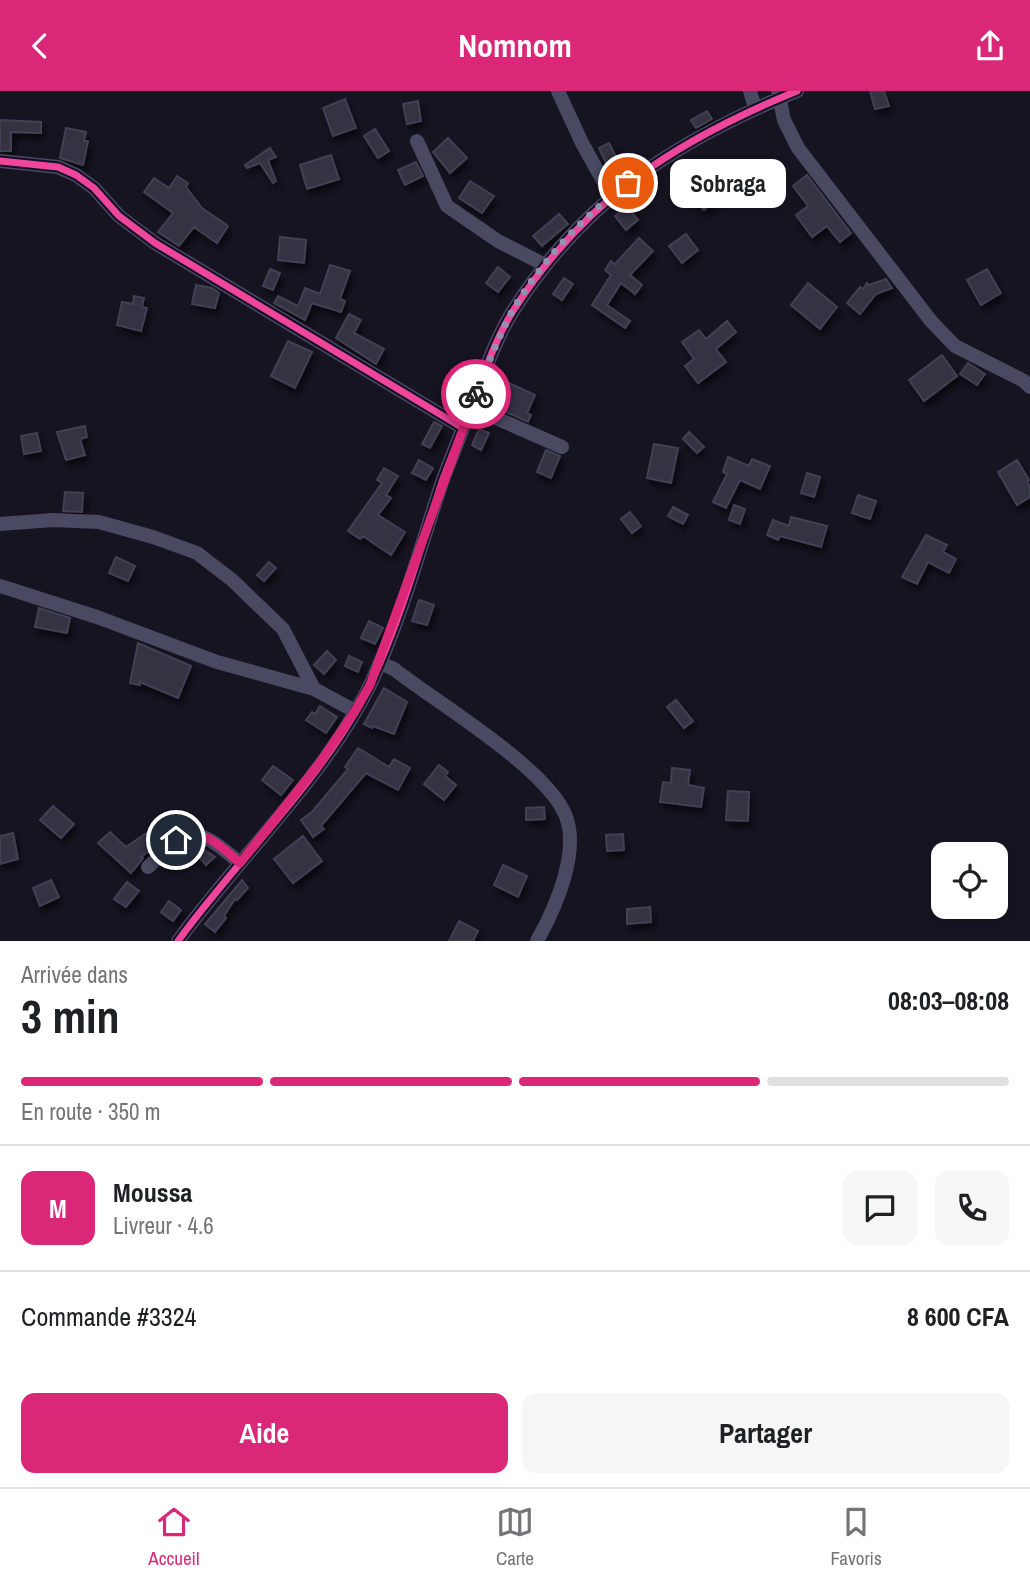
<!DOCTYPE html>
<html lang="fr">
<meta charset="utf-8">
<style>
:root{--surface:#fff;--page:#f6f6f6;--text:#202124;--muted:#757577;--line:#e0e0e0;--accent:#db2777}
body{margin:0;font-family:"Archivo Narrow",sans-serif;background:var(--page);color:var(--text);height:100vh;display:flex;flex-direction:column;font-size:26px;white-space:nowrap}
*{box-sizing:border-box;margin:0}
p{font-size:23px;color:var(--muted)}
.icon{flex:none;width:38px;height:38px;fill:none;stroke:currentColor;stroke-width:2;stroke-linecap:round;stroke-linejoin:round}
.map{position:relative;height:850px;overflow:hidden}
.drawer{display:flex;flex-direction:column;background:var(--surface);flex:1}
.drawer>*{flex:none}
.fabs{position:absolute;left:931px;top:751px;display:grid;gap:14px}
.fabs a{display:grid;place-items:center;width:77px;height:77px;border-radius:14px;background:var(--surface);box-shadow:0 4px 10px #0003;font-size:35px}
.pin{position:absolute;display:grid;place-items:center;width:60px;height:60px;color:#fff;margin:-30px;border:4px solid #fff;border-radius:50%;box-shadow:0 2px 7px #0007}
.courier{position:absolute;display:grid;place-items:center;width:70px;height:70px;margin:-35px;border:5px solid #db2777;border-radius:50%;background:#fff;color:#222;box-shadow:0 2px 9px #0007}
.bubble{position:absolute;height:49px;border-radius:14px;background:var(--surface);box-shadow:0 4px 10px #0003;font-size:23px;font-weight:800;line-height:49px;text-align:center}
.head em{font-style:normal;font-weight:800}
.head div{display:flex;flex-direction:column-reverse}
.head{display:flex;align-items:center;justify-content:space-between;height:119px;padding:0 21px}
h1{font-size:46px;font-weight:800;line-height:52px}
.bar{display:grid;grid-template-columns:repeat(4,1fr);gap:10px 7px;align-content:center;height:84px;padding:0 21px}
.bar i{height:9px;border-radius:5px;background:var(--line)}
.bar .current{background:var(--accent)}
.bar p{grid-column:span 4}
.line{display:flex;align-items:center;gap:18px;padding:0 21px;border-top:2px solid var(--line)}
.line div{flex:1}
.round{display:grid;place-items:center;flex:none;width:74px;height:74px;border-radius:14px;background:var(--page)}
.action{display:flex;gap:14px;margin-top:auto;padding:14px 21px}
.action a{flex:1;height:80px;border-radius:14px;background:var(--accent);color:#fff;font-size:28px;font-weight:800;line-height:80px;text-align:center}
.action a+a{background:var(--page);color:var(--text)}
header{display:flex;justify-content:space-between;align-items:center;height:91px;padding:0 21px;background:var(--accent);color:#fff;font-size:32px;font-weight:800}
.dock{display:flex;justify-content:space-around;align-items:center;height:98px;border-top:2px solid var(--line);background:var(--surface);font-size:19px;color:var(--muted)}
.dock a{display:grid;justify-items:center;gap:4px}
.dock .current{color:var(--accent)}
.map>svg:first-child{display:block}
.building{fill:#343243;stroke:#433f54;stroke-width:2;filter:url(#shadow)}
.lines{fill:none;stroke-linecap:round;stroke-linejoin:round}
.minor{stroke:#4a4962;stroke-width:14}
.cycleway-casing{stroke:#130f26;stroke-width:11}
.cycleway{stroke:#ed469a;stroke-width:7}
.done{stroke:#9591b1;stroke-width:7;stroke-dasharray:0 12.6}
.route{stroke:#db2777;stroke-width:9}
</style>
<header><svg class="icon" aria-label="back" viewBox="0 0 24 24"><path d="M15 5l-7 7 7 7"/></svg>Nomnom<svg class="icon" aria-label="share" viewBox="0 0 24 24"><path d="M12 15V3M7 8l5-5 5 5M5 13v7h14v-7"/></svg></header>
<div class="map">
<svg width="1030" height="850" viewBox="0 0 1030 850">
<defs>
<filter id="shadow"><feDropShadow dx="3" dy="5.5" stdDeviation="3.5" flood-color="#0009"/></filter>
</defs>
<rect width="100%" height="100%" fill="#161421"/>
<path class="building" d="M 870,0 L 884,0 L 889,15 L 875,18 Z
M 345,8 L 356,37 L 333,45 L 323,17 Z
M 418,10 L 421,30 L 407,33 L 403,13 Z
M 707,20 L 712,28 L 696,37 L 691,29 Z
M 0,29 L 41,31 L 41,42 L 11,41 L 11,60 L 0,60 Z
M 66,37 L 86,41 L 84,50 L 88,50 L 83,74 L 60,67 Z
M 375,38 L 389,60 L 378,67 L 364,45 Z
M 448,47 L 467,67 L 450,82 L 433,61 Z
M 609,52 L 620,74 L 609,79 L 599,57 Z
M 270,57 L 276,66 L 268,69 L 276,90 L 273,92 L 260,72 L 247,77 L 245,74 Z
M 331,64 L 339,88 L 307,98 L 300,74 Z
M 726,70 L 739,85 L 713,107 L 715,109 L 704,119 L 691,105 Z
M 416,71 L 423,85 L 405,94 L 398,79 Z
M 766,71 L 779,88 L 764,100 L 750,83 Z
M 807,84 L 851,142 L 840,151 L 827,135 L 812,146 L 796,124 L 808,115 L 793,95 Z
M 177,85 L 188,92 L 186,96 L 202,117 L 228,135 L 217,152 L 194,136 L 179,155 L 158,141 L 173,122 L 144,101 L 154,87 L 169,97 Z
M 470,90 L 494,105 L 482,122 L 459,107 Z
M 626,115 L 638,129 L 626,139 L 615,125 Z
M 559,123 L 568,133 L 542,155 L 533,145 Z
M 686,143 L 698,159 L 682,172 L 669,155 Z
M 280,146 L 306,149 L 304,172 L 278,169 Z
M 639,147 L 653,160 L 630,184 L 642,194 L 635,203 L 621,192 L 607,214 L 630,230 L 625,237 L 592,214 L 611,184 L 605,179 L 611,170 L 615,173 Z
M 330,174 L 350,180 L 340,208 L 345,210 L 341,221 L 312,212 L 305,229 L 274,212 L 278,205 L 298,215 L 305,197 L 320,203 Z
M 498,176 L 510,186 L 498,201 L 486,192 Z
M 270,178 L 280,182 L 273,199 L 263,195 Z
M 987,178 L 1001,202 L 981,214 L 967,189 Z
M 564,187 L 573,193 L 562,209 L 553,203 Z
M 886,188 L 892,197 L 876,203 L 860,223 L 847,212 L 860,196 L 863,198 L 867,192 L 869,194 Z
M 808,192 L 837,216 L 820,238 L 791,214 Z
M 196,194 L 212,197 L 219,202 L 215,217 L 192,213 Z
M 134,205 L 144,207 L 142,216 L 147,217 L 141,240 L 117,234 L 122,211 L 133,213 Z
M 349,223 L 361,229 L 354,242 L 384,258 L 376,273 L 336,247 Z
M 727,230 L 736,241 L 716,258 L 726,271 L 698,292 L 685,275 L 694,268 L 682,251 L 699,239 L 706,248 Z
M 288,250 L 312,261 L 295,297 L 271,285 Z
M 942,264 L 957,285 L 924,310 L 909,289 Z
M 968,272 L 985,283 L 977,294 L 960,283 Z
M 498,287 L 535,304 L 527,322 L 531,324 L 528,331 L 495,316 L 497,312 L 488,308 Z
M 434,331 L 442,335 L 430,357 L 422,353 Z
M 85,335 L 87,346 L 80,348 L 85,364 L 66,369 L 57,341 Z
M 479,338 L 489,342 L 481,359 L 472,354 Z
M 689,341 L 704,356 L 697,362 L 683,348 Z
M 37,342 L 41,360 L 24,363 L 21,345 Z
M 654,353 L 678,357 L 671,392 L 647,387 Z
M 546,359 L 560,365 L 551,387 L 537,381 Z
M 728,366 L 749,375 L 752,368 L 770,375 L 760,398 L 740,389 L 726,417 L 713,411 L 727,383 L 723,381 Z
M 419,369 L 433,377 L 426,389 L 412,382 Z
M 1017,369 L 1029,389 L 1027,391 L 1030,396 L 1030,406 L 1017,414 L 998,381 Z
M 384,377 L 398,385 L 386,404 L 391,407 L 378,424 L 405,441 L 391,464 L 363,445 L 360,448 L 348,440 L 382,392 L 377,389 Z
M 807,382 L 820,386 L 814,406 L 801,402 Z
M 65,401 L 83,402 L 82,421 L 63,420 Z
M 858,404 L 876,410 L 870,428 L 852,422 Z
M 734,414 L 745,418 L 740,433 L 729,429 Z
M 673,416 L 688,424 L 683,433 L 668,425 Z
M 630,421 L 641,435 L 632,442 L 621,428 Z
M 791,426 L 827,435 L 821,456 L 780,445 L 778,449 L 767,444 L 773,429 L 789,435 Z
M 926,444 L 947,454 L 943,461 L 956,468 L 949,482 L 928,471 L 917,493 L 902,486 Z
M 116,466 L 135,475 L 128,490 L 109,482 Z
M 269,471 L 276,477 L 264,490 L 257,484 Z
M 419,509 L 434,514 L 427,534 L 412,530 Z
M 39,517 L 70,527 L 67,542 L 35,536 Z
M 369,530 L 383,537 L 375,553 L 361,547 Z
M 138,552 L 191,575 L 178,607 L 140,591 L 140,594 L 130,592 Z
M 327,560 L 336,569 L 324,583 L 314,574 Z
M 349,565 L 362,571 L 358,581 L 345,575 Z
M 384,597 L 407,611 L 394,643 L 373,635 L 372,637 L 364,633 Z
M 676,609 L 693,630 L 684,637 L 667,616 Z
M 320,615 L 337,626 L 326,642 L 306,629 L 312,621 L 315,623 Z
M 358,657 L 389,676 L 394,668 L 410,677 L 398,699 L 366,682 L 321,735 L 324,738 L 313,746 L 301,729 L 312,721 L 348,678 L 345,676 Z
M 439,674 L 448,681 L 445,685 L 456,694 L 444,709 L 424,693 Z
M 273,675 L 293,689 L 281,704 L 262,689 Z
M 672,677 L 690,679 L 688,694 L 704,697 L 701,716 L 660,711 L 663,691 L 671,692 Z
M 728,700 L 749,701 L 748,730 L 726,729 Z
M 53,715 L 74,733 L 61,747 L 40,729 Z
M 544,716 L 545,728 L 526,729 L 526,717 Z
M 151,739 L 160,752 L 141,766 L 143,767 L 131,782 L 98,752 L 110,741 L 126,756 Z
M 13,742 L 18,768 L 0,773 L 0,745 Z
M 623,743 L 624,759 L 607,760 L 606,744 Z
M 303,745 L 322,770 L 293,792 L 274,768 Z
M 198,755 L 215,766 L 206,774 L 193,759 Z
M 503,774 L 527,785 L 518,806 L 494,794 Z
M 51,789 L 59,806 L 40,815 L 33,797 Z
M 242,789 L 248,797 L 237,809 L 235,808 L 224,825 L 226,827 L 215,841 L 205,833 Z
M 127,791 L 139,800 L 126,816 L 114,808 Z
M 169,810 L 181,819 L 173,830 L 161,821 Z
M 650,816 L 651,831 L 627,833 L 627,818 Z
M 459,830 L 478,840 L 473,850 L 449,850 Z"/>
<g class="lines">
<path class="minor" d="M 558,0 L 582,52 L 611,104
M 750,0 L 755,17
M 778,0 L 784,29 L 798,57 L 931,230 L 955,255 L 1024,290 L 1030,296
M 417,50 L 447,115 L 498,150 L 545,174
M 0,70 L 58,76 L 76,84 L 94,97 L 119,125 L 155,152 L 463,337
M 471,316 L 562,356
M 0,433 L 53,429 L 99,431 L 153,446 L 197,462 L 232,489 L 283,538 L 314,598
M 0,495 L 97,526 L 217,571 L 314,598 L 355,620
M 380,572 L 394,578 C 437,612 544,675 565,723 C 581,760 555,818 537,850
M 148,776 C 190,735 194,733 240,772
M 178,850 C 239,766 326,685 371,592 C 401,528 420,458 442,391 C 452,364 463,337 474,310 C 485,279 496,247 513,220 C 584,108 677,49 797,0"/>
<g class="cycleway-casing">
<path id="cycleway" d="M 0,70 L 58,76 L 76,84 L 94,97 L 119,125 L 155,152 L 463,337
M 178,850 C 239,766 326,685 371,592 C 401,528 420,458 442,391 C 452,364 463,337 474,310 C 485,279 496,247 513,220 C 584,108 677,49 797,0"/>
</g>
<use href="#cycleway" class="cycleway"/>
</g>
<g class="lines">
<path class="done" d="M 476,303 C 487,276 497,250 510,224 C 537,175 583,125 628,92"/>
<path class="route" d="M 176,749 C 203,734 220,755 240,772 L 319,673 L 355,620 L 370,594 L 476,303"/>
</g>
</svg>
<div class="fabs">
<a><svg class="icon" aria-label="locate" viewBox="0 0 24 24"><circle cx="12" cy="12" r="6"/><path d="M12 2v4M12 18v4M2 12h4M18 12h4"/></svg></a>
</div>
<div class="pin" style="left:628px;top:92px;background:#ea580c"><svg class="icon" aria-label="bag" viewBox="0 0 24 24"><path d="M5 8h14l-1 12H6zM9 8a3 3 0 0 1 6 0"/></svg></div>
<div class="pin" style="left:176px;top:749px;background:#1f2937"><svg class="icon" aria-label="home" viewBox="0 0 24 24"><path d="M3 11l9-7 9 7M6 9v11h12V9"/></svg></div>
<div class="courier" style="left:476px;top:303px"><svg class="icon" aria-label="bike" viewBox="0 0 24 24"><circle cx="6" cy="16" r="4"/><circle cx="18" cy="16" r="4"/><path d="M6 16l4-8h5l3 8M10 8l3 8H6M13 5h3"/></svg></div>
<div class="bubble" style="left:670px;top:68px;width:116px">Sobraga</div>
</div>
<section class="drawer">
<div class="head"><div><h1>3 min</h1><p>Arrivée dans</p></div><em>08:03–08:08</em></div>
<div class="bar"><i class="current"></i><i class="current"></i><i class="current"></i><i></i><p>En route · 350 m</p></div>
<div class="line" style="height:126px"><b class="round" style="background:var(--accent);color:#fff">M</b><div><b>Moussa</b><p>Livreur · 4.6</p></div><a class="round"><svg class="icon" aria-label="chat" viewBox="0 0 24 24"><path d="M4 5h16v11H9l-5 4z"/></svg></a><a class="round"><svg class="icon" aria-label="phone" viewBox="0 0 24 24"><path d="M5 4h4l2 5-3 2q2 4 5 5l2-3 5 2v4C11 20 4 13 5 4z"/></svg></a></div>
<div class="line" style="height:91px"><div>Commande #3324</div><b>8 600 CFA</b></div>
<div class="action"><a>Aide</a><a>Partager</a></div>
</section>
<nav class="dock">
<a class="current"><svg class="icon" aria-label="home" viewBox="0 0 24 24"><path d="M3 11l9-7 9 7M6 9v11h12V9"/></svg>Accueil</a>
<a><svg class="icon" aria-label="map" viewBox="0 0 24 24"><path d="M3 6l6-2 6 2 6-2v14l-6 2-6-2-6 2zM9 4v14M15 6v14"/></svg>Carte</a>
<a><svg class="icon" aria-label="saved" viewBox="0 0 24 24"><path d="M7 4h10v16l-5-4-5 4z"/></svg>Favoris</a>
</nav>
